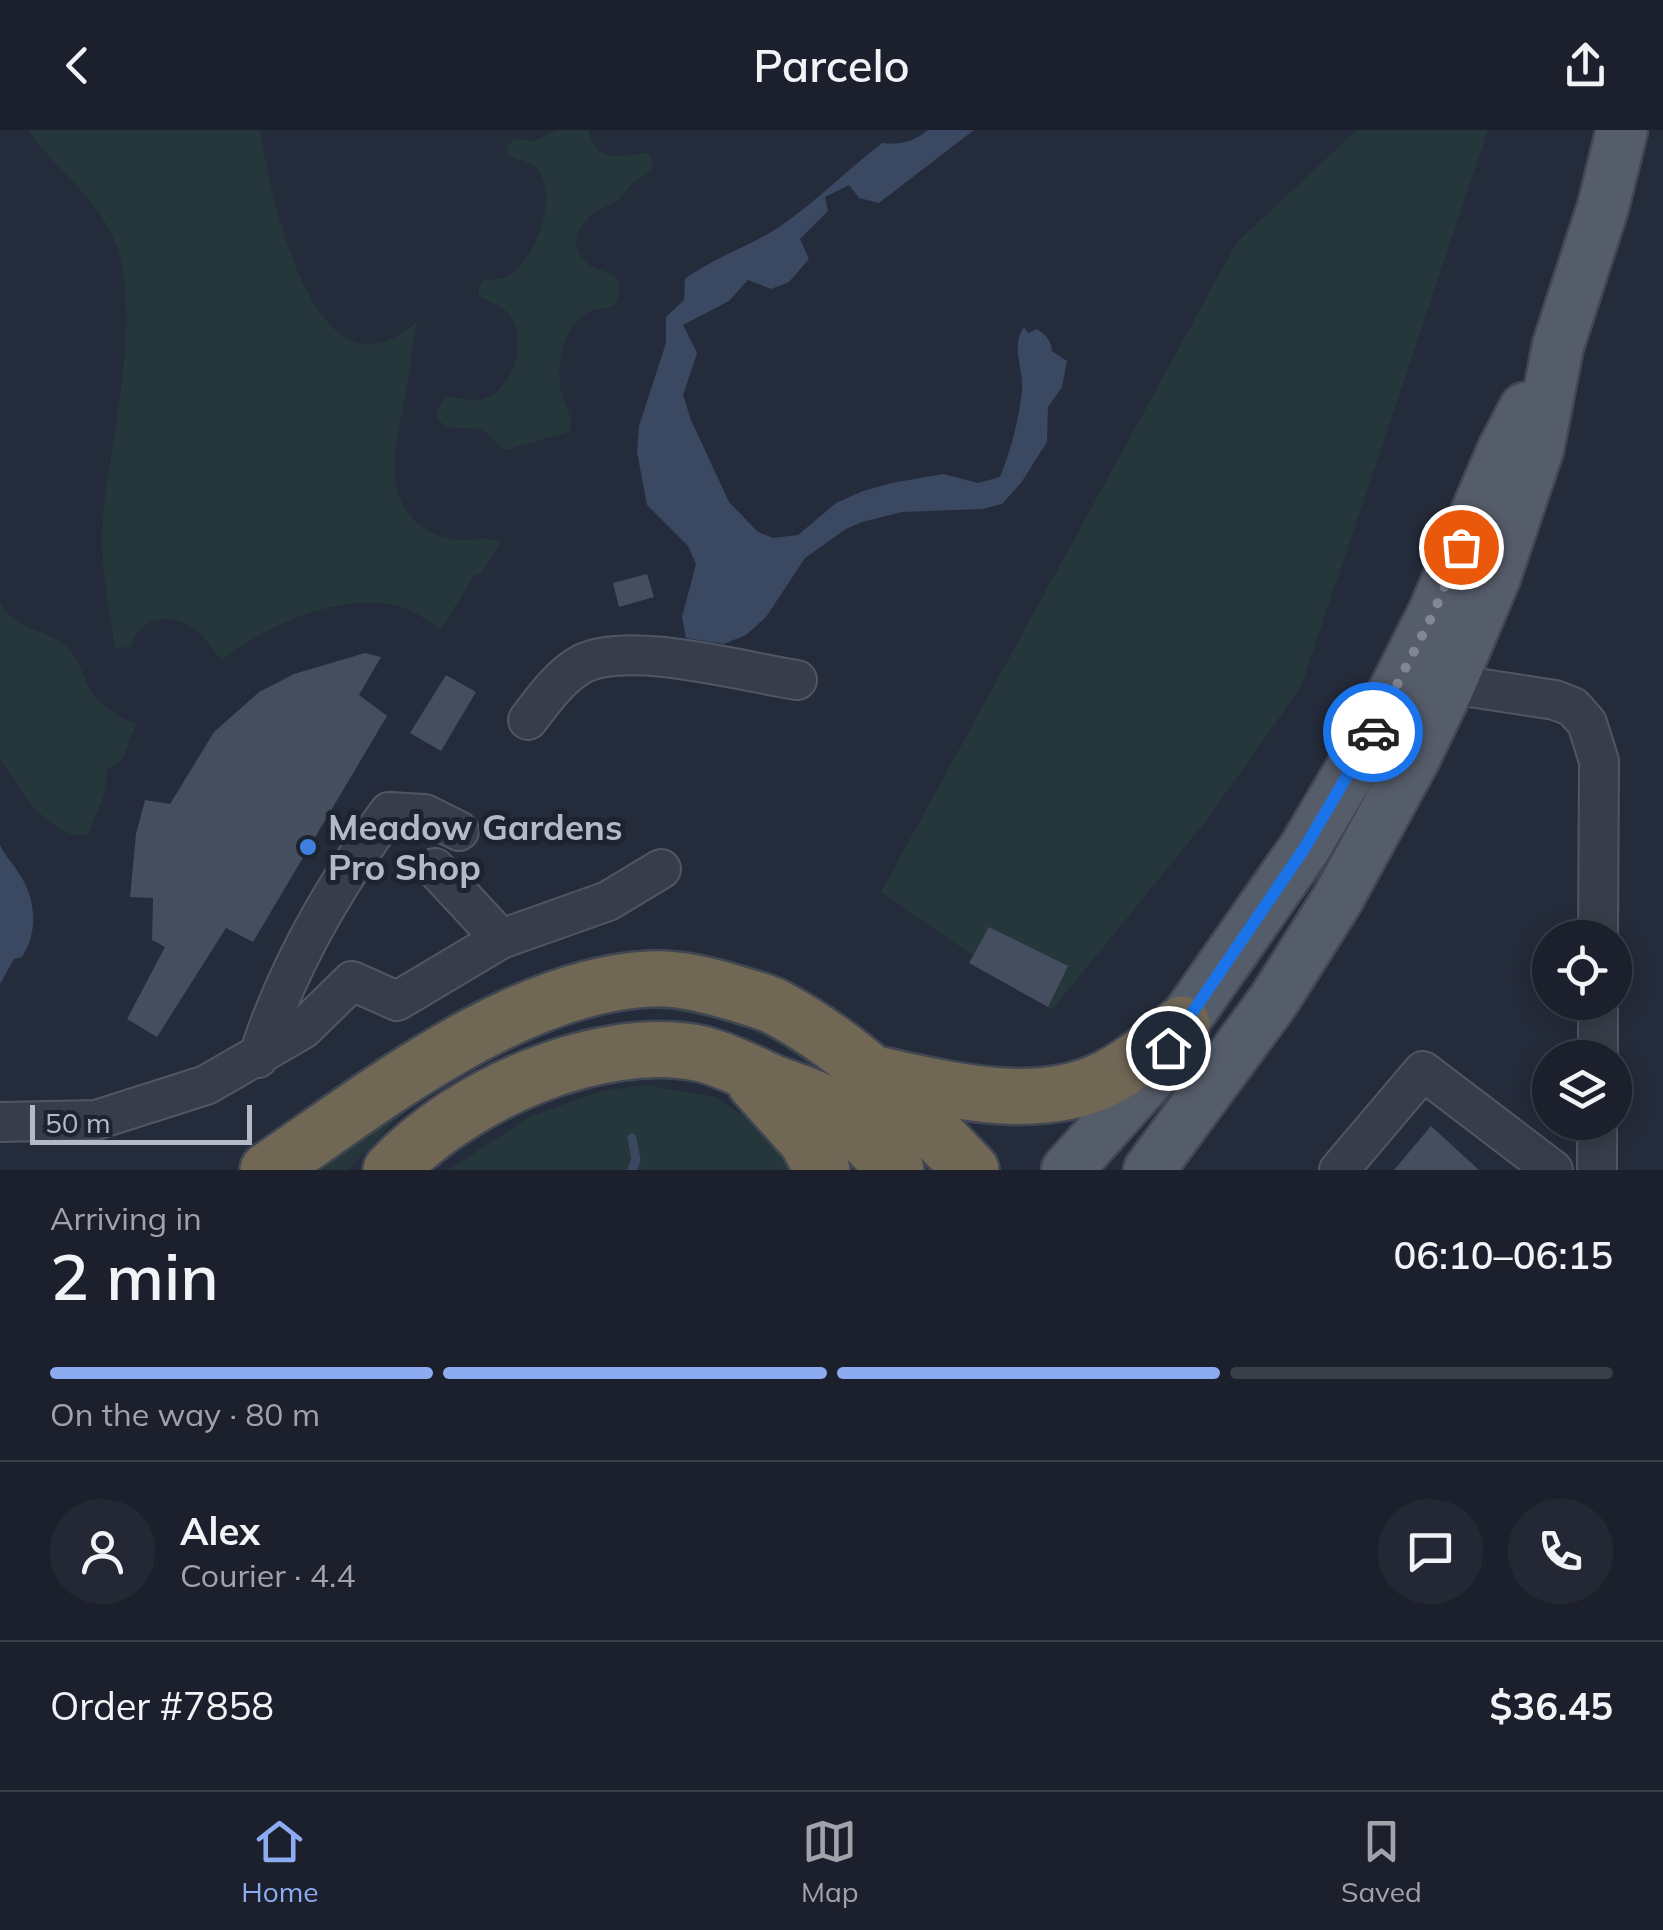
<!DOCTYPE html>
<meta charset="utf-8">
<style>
:root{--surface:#1b202c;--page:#242834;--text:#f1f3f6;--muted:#a0a3a9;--line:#393e48;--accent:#8dabf1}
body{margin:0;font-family:Mulish,sans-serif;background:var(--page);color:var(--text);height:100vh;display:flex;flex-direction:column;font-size:38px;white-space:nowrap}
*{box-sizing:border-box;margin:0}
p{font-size:32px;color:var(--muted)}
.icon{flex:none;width:55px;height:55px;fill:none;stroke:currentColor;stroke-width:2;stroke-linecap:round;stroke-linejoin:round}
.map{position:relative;height:1040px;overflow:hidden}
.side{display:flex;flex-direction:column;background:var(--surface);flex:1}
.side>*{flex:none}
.buttons{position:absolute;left:1532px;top:790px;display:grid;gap:20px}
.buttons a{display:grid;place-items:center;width:100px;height:100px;border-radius:50%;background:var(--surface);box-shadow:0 5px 25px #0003,0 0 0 2px var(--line);font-size:50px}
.scale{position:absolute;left:30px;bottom:25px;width:222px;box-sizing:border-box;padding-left:10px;border:5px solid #b3b9c6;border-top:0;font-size:28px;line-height:35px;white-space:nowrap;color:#b3b9c6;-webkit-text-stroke:8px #1d232f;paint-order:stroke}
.pin{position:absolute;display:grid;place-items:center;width:85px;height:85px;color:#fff;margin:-42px;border:5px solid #fff;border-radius:50%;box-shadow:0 2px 10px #0007}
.courier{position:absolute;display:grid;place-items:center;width:100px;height:100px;margin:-50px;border:8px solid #1a73e8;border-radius:50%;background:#fff;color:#222;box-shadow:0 2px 12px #0007}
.headline em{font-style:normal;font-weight:600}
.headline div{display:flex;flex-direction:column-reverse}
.headline{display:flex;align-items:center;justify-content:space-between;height:170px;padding:0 50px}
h1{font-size:65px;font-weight:600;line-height:75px}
.bar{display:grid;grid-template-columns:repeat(4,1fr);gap:15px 10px;align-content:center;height:120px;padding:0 50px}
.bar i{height:12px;border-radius:8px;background:var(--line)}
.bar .selected{background:var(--accent)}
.bar p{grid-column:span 4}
.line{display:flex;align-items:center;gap:25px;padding:0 50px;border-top:2px solid var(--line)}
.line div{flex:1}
.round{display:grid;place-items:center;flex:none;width:105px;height:105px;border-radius:52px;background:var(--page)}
header{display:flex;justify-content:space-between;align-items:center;height:130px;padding:0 50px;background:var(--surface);font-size:45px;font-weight:600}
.dock{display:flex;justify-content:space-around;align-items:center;height:140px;border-top:2px solid var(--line);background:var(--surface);font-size:28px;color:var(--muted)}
.dock a{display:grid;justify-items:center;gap:5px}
.dock .selected{color:var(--accent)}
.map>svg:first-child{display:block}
.green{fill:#26373b}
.water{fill:#3a4862}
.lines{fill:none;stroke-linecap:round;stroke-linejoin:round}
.stream{stroke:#3a4862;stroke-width:9}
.building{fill:#454e5e}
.minor-casing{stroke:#505662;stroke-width:42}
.major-casing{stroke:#414753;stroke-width:55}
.highway-casing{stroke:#404652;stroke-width:60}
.minor{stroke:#373e4a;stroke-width:38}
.major{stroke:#565d6a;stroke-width:50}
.highway{stroke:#706755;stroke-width:55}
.done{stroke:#818795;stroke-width:10;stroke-dasharray:0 18}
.route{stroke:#1a73e8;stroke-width:12}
.shop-dot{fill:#3f7fe0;stroke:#1d232f;stroke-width:4}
.labels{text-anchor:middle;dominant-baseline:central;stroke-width:10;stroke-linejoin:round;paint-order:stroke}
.poi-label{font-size:35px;font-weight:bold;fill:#b3b9c6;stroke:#1d232f;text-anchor:start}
</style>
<header><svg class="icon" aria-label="back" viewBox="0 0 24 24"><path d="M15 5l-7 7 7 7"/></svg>Parcelo<svg class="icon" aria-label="share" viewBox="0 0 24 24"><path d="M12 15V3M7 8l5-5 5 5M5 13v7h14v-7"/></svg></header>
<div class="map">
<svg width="1663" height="1040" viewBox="0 0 1663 1040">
<rect width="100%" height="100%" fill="#242b3a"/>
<path class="green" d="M 28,0 L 260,0 C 270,64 315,286 417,191 C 412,215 410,238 406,261 C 397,314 374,378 439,406 C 459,415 480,404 501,412 L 481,444 L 475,444 L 441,499 C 426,490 409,477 391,474 C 332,465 267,496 221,530 C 213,520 205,506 195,499 C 172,481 138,487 131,517 L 115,518 C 109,475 99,432 103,389 C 109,308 148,177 110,101 C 90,61 52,36 28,0 Z
M 557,0 L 589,0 C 594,34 621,26 646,23 L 651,26 L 653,39 L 634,52 L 616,72 L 593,83 L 580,98 L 576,112 L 579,124 L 589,135 L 617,147 L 620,162 L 615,175 C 606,179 594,179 585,184 C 562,198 555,241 562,265 C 566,279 574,286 569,302 L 506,320 C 495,315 492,305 481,300 C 469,296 459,300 449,297 C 431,291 435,275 448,267 C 459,267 470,272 480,270 C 512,263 527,215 512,189 C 504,175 492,173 479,166 L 478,158 L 483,150 C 493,149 504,150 513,143 C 537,124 560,62 536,38 C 529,30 517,30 508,25 L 507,15 L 516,9 L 534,11 Z
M 1357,0 L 1488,0 L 1301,557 L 1206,691 L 1052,880 L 881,762 L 1237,112 Z
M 0,473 C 15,502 49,498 70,520 C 81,532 83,550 92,563 C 101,576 122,589 137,594 C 124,616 132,626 107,640 L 104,665 L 88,704 L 74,705 L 63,701 L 35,680 L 0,629 Z
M 609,875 L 694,876 L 783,907 L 848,950 L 942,1040 L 923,1040 C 877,996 811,924 752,901 C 715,887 673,878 633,879 C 559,882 464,934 407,981 C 386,998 368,1020 348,1040 L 298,1040 L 459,934 Z
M 646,955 L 715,967 L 767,1000 L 798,1040 L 448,1040 L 531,986 L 602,961 Z"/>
<path class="water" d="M 928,0 L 974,0 L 879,73 L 859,68 L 849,55 L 825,67 L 828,81 L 800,109 L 809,129 L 789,152 L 771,159 L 748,150 L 729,171 L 683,195 L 697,223 L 683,265 L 691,290 L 729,372 L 758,402 L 773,408 L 798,405 L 836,373 L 863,361 L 892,353 L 943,344 L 978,353 L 1000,347 C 1010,323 1020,286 1022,260 C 1024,238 1010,218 1024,197 L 1028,203 L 1037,199 C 1046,205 1051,210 1052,221 L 1067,231 L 1062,257 L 1048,277 L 1047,312 L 1021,353 L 1002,374 L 982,379 L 902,382 L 862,392 L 846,399 L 805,428 L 766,487 L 746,505 L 724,514 L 686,508 L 682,487 L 696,434 L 688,416 L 647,375 L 637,322 L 639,296 L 666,213 L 666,187 L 684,170 L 685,149 C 714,127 749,117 779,97 C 816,72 847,40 882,13 C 901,15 913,12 928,0 Z
M 0,715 C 5,726 12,732 18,742 C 36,767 39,801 22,827 L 14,829 L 0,854 Z"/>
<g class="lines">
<path class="stream" d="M 632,1040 L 636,1030 L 632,1008"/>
</g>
<path class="building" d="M 647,444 L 654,467 L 619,477 L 613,453 Z
M 365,523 L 381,527 L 359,565 L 387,586 L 253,812 L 226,798 L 157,907 L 127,889 L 165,817 L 152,810 L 153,768 L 130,767 L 136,704 L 145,670 L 170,674 L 214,602 L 259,562 L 294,544 Z
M 446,545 L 476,562 L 441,621 L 410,603 Z
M 989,797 L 1068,836 L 1048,877 L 969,833 Z
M 1431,996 L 1479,1040 L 1394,1040 Z"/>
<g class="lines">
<g class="minor-casing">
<path id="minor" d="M 1450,554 L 1555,570 L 1573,577 L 1587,593 L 1599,631 L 1598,808
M 528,590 C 543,570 560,546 582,534 C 629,510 744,542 797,550
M 435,738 L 501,809
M 258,928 C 286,840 334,756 389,682 L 425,684 L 459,701
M 1598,928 L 1598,872
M 0,992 L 96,990 L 206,955 L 303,899 L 352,851 L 397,871 L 501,809 L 608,771 L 661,739
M 1339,1040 L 1423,941 L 1553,1040
M 1597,1040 L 1597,992"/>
</g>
<g class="major-casing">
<path id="major" d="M 1067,1040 L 1155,942 L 1182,894 L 1304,719 L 1375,599 L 1434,482 L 1503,320 L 1525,278
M 1149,1040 L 1274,870 L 1337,770 L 1414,629 L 1450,554 L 1495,447 L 1538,319 L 1558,216 L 1603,77 L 1622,0"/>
</g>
<g class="highway-casing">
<path id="highway" d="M 872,943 C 945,959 1036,984 1107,948 C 1134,934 1158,914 1182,894
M 755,953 L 807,1011 L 822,1040
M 268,1040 C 375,967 515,856 649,849 C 678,847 711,856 738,864 C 750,868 763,871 774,876 C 852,917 911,977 971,1040
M 391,1040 C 460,966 600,902 702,924 C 726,930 751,943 773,953 C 791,960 814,966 830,977 C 854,993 875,1020 896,1040"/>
</g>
<use href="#minor" class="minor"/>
<use href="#major" class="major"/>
<use href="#highway" class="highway"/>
</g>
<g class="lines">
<path class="done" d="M 1373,602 L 1434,482 L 1461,417"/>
<path class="route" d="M 1168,918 L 1304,719 L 1373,602"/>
</g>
<circle class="shop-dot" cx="308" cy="717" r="10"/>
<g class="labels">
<g class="poi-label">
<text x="328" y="697">Meadow Gardens<tspan x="328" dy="40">Pro Shop</tspan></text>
</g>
</g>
</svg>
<div class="buttons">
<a><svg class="icon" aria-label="locate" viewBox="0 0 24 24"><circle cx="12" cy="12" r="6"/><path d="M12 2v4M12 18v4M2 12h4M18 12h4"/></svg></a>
<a><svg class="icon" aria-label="layers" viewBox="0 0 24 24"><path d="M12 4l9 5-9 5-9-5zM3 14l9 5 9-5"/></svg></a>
</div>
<div class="scale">50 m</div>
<div class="pin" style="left:1461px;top:417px;background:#ea580c"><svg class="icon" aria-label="bag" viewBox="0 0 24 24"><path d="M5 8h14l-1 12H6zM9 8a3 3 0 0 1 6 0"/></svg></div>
<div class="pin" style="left:1168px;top:918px;background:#1f2937"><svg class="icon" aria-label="home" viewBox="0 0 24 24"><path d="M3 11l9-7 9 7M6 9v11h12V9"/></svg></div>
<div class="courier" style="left:1373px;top:602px"><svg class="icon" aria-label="car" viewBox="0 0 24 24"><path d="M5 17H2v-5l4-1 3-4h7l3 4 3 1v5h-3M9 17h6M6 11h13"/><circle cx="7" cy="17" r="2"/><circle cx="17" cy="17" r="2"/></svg></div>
</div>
<section class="side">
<div class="headline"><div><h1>2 min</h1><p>Arriving in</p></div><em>06:10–06:15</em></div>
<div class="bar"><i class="selected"></i><i class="selected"></i><i class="selected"></i><i></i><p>On the way · 80 m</p></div>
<div class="line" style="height:180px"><a class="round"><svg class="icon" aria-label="person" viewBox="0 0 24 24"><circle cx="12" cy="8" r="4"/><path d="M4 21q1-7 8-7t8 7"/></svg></a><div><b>Alex</b><p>Courier · 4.4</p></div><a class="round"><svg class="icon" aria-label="chat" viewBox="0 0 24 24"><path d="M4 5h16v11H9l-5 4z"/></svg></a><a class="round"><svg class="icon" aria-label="phone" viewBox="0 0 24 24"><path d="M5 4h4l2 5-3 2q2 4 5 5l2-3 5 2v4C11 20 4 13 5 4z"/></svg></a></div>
<div class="line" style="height:130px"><div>Order #7858</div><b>$36.45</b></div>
</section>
<nav class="dock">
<a class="selected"><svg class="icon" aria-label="home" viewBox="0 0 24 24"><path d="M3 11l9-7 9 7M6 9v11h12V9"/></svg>Home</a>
<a><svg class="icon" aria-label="map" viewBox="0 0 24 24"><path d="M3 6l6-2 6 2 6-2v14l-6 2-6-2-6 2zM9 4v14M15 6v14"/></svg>Map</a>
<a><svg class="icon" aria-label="saved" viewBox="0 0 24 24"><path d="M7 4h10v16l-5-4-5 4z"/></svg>Saved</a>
</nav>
